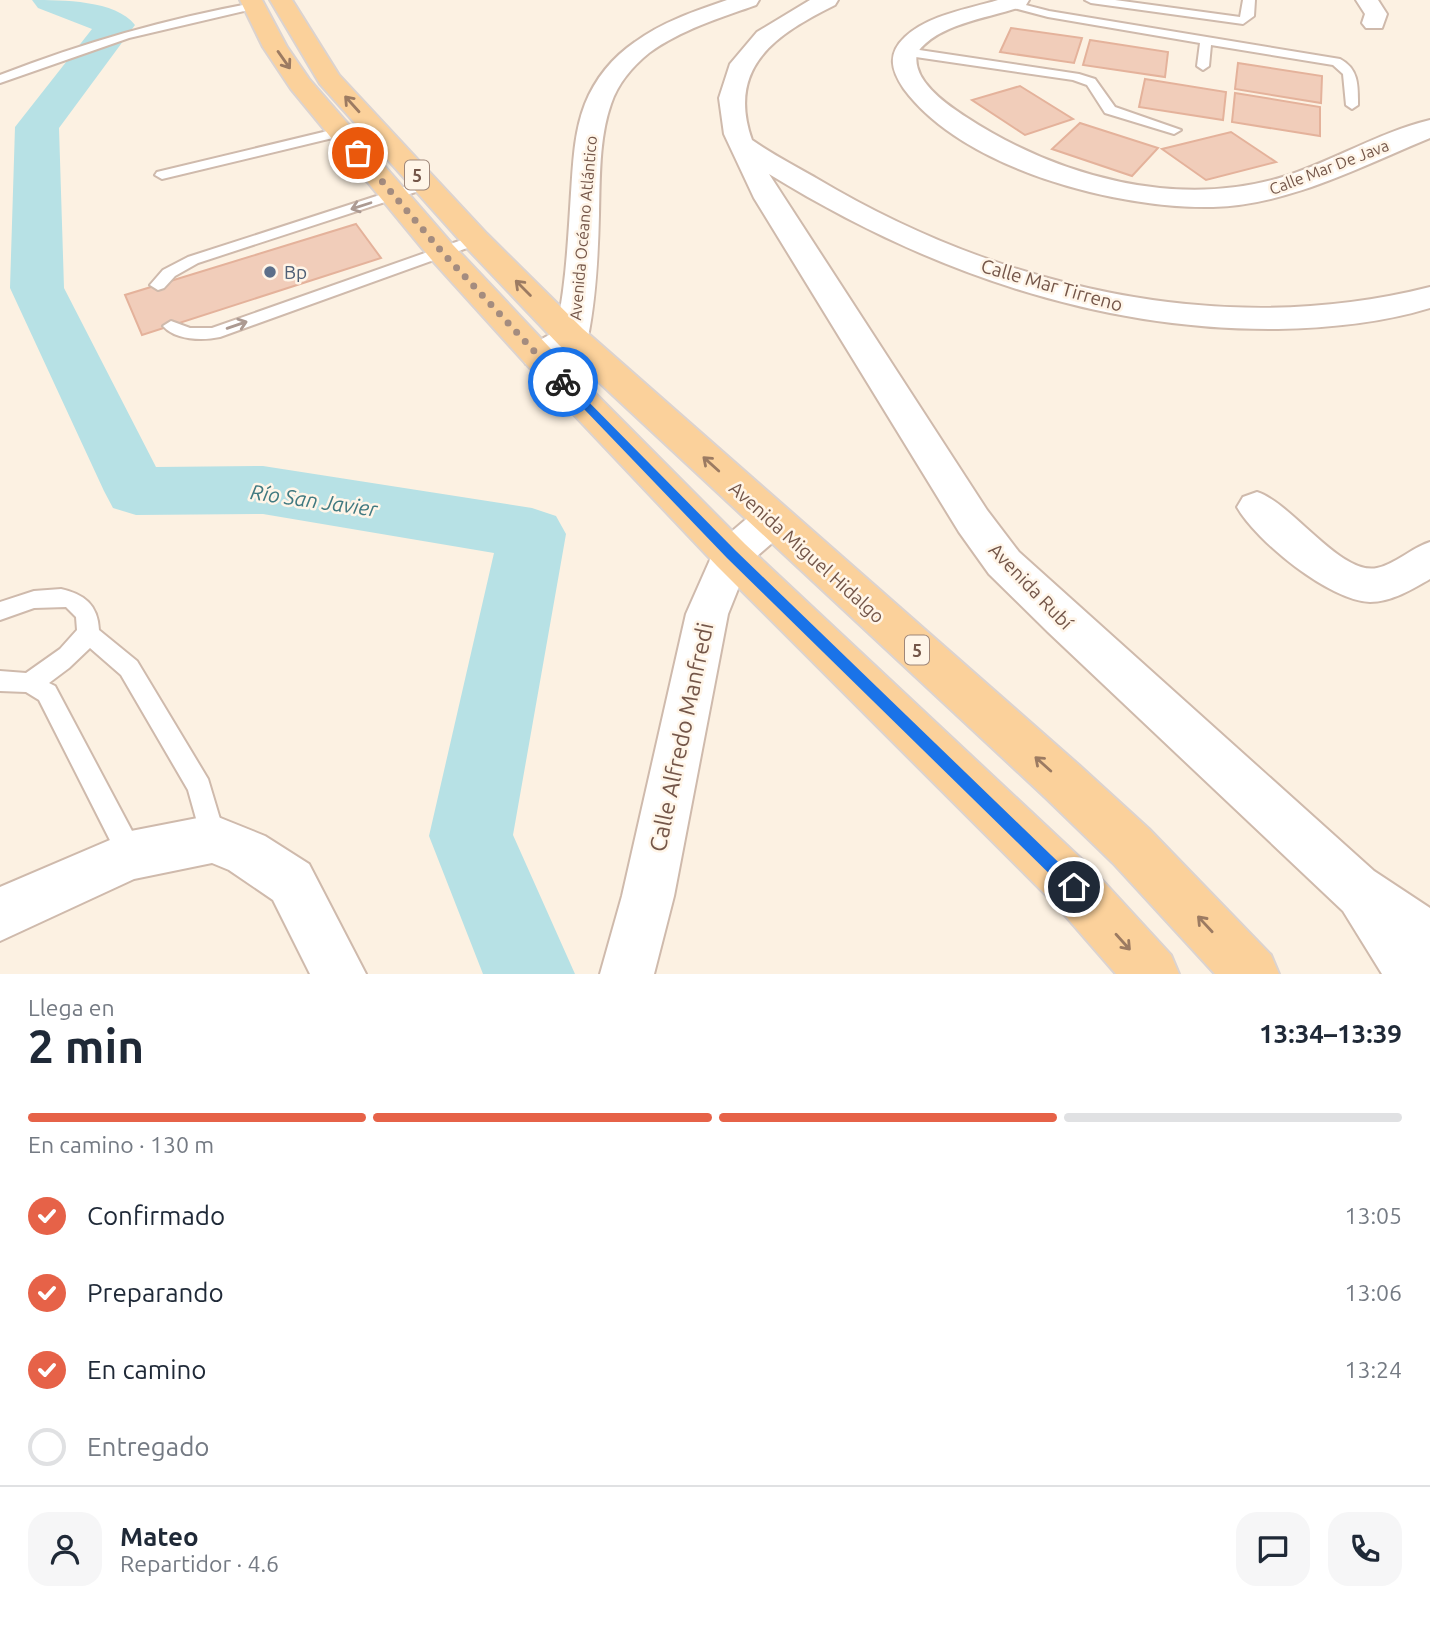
<!DOCTYPE html>
<html lang="es">
<meta charset="utf-8">
<style>
:root{--surface:#fff;--page:#f6f6f7;--text:#1f2937;--muted:#747a83;--line:#e0e1e3;--accent:#e66248}
body{margin:0;font-family:Ubuntu,sans-serif;background:var(--page);color:var(--text);height:100vh;display:flex;flex-direction:column;font-size:26px;white-space:nowrap}
*{box-sizing:border-box;margin:0}
p{font-size:23px;color:var(--muted)}
.icon{flex:none;width:38px;height:38px;fill:none;stroke:currentColor;stroke-width:2;stroke-linecap:round;stroke-linejoin:round}
.map{position:relative;height:974px;overflow:hidden}
.side{display:flex;flex-direction:column;background:var(--surface);flex:1}
.side>*{flex:none}
.pin{position:absolute;display:grid;place-items:center;width:60px;height:60px;color:#fff;margin:-30px;border:4px solid #fff;border-radius:50%;box-shadow:0 2px 7px #0007}
.courier{position:absolute;display:grid;place-items:center;width:70px;height:70px;margin:-35px;border:5px solid #1a73e8;border-radius:50%;background:#fff;color:#222;box-shadow:0 2px 9px #0007}
.headline em{font-style:normal;font-weight:700}
.headline div{display:flex;flex-direction:column-reverse}
.headline{display:flex;align-items:center;justify-content:space-between;height:119px;padding:0 28px}
h1{font-size:46px;font-weight:700;line-height:52px}
.bar{display:grid;grid-template-columns:repeat(4,1fr);gap:10px 7px;align-content:center;height:84px;padding:0 28px}
.bar i{height:9px;border-radius:5px;background:var(--line)}
.bar .on{background:var(--accent)}
.bar p{grid-column:span 4}
.line{display:flex;align-items:center;gap:18px;padding:0 28px;border-top:2px solid var(--line)}
.line div{flex:1}
.round{display:grid;place-items:center;flex:none;width:74px;height:74px;border-radius:21px;background:var(--page)}
ol{padding:0 28px;list-style:none}
li{display:flex;align-items:center;gap:21px;height:77px}
li p{margin-inline-start:auto}
li .icon{padding:7px;border-radius:50%;background:var(--accent);color:#fff;stroke-width:4}
li:last-child{color:var(--muted)}
li i{width:38px;height:38px;border:4px solid var(--line);border-radius:50%}
.map>svg:first-child{display:block}
.lines{fill:none;stroke-linecap:round;stroke-linejoin:round}
.river{fill:#b7e1e5;fill-rule:evenodd}
.building{fill:#f1cdba;stroke:#e4b29b;stroke-width:2}
.service-casing{stroke:#cfbaac;stroke-width:4}
.minor-casing{stroke:#cfbaac;stroke-width:4}
.primary-casing{stroke:#dbd3d0;stroke-width:4}
.service{fill:#fff;fill-rule:evenodd}
.minor{fill:#fff;fill-rule:evenodd}
.primary{fill:#fbd19b;fill-rule:evenodd}
.oneway{stroke:#9c7b62}
.oneway2{stroke:#ac9a92}
.route{fill:#1a73e8}
.done{stroke:#a48c7f;stroke-width:7;stroke-dasharray:0 12.6}
.service-dot{fill:#5c6f8a;stroke:#fff5e8;stroke-width:2.5}
.labels{text-anchor:middle;dominant-baseline:central;stroke-width:5;stroke-linejoin:round;paint-order:stroke}
.far-street-label{font-size:16px;fill:#745649;stroke:#fff5e8}
.shield{fill:#fff5e8;stroke:#9e8679;stroke-width:2}
.shield-label{font-size:18px;font-weight:bold;fill:#745649}
.service-label{font-size:19px;fill:#4e5e75;stroke:#fff5e8;text-anchor:start}
.street-label{font-size:19px;fill:#745649;stroke:#fff5e8}
.water-label{font-size:21px;font-style:italic;fill:#407980;stroke:#fff5e8}
.near-street-label{font-size:23px;fill:#745649;stroke:#fff5e8}
</style>
<div class="map">
<svg width="1430" height="974" viewBox="0 0 1430 974">
<rect width="100%" height="100%" fill="#fcf1e2"/>
<g class="lines">
<path class="river" d="M 32,0 C 62,0 116,0 135,25 L 59,128 L 64,288 L 156,467 L 263,466 L 532,508 L 556,516 L 566,534 L 513,835 L 575,974 L 483,974 L 429,836 L 494,553 L 263,514 L 136,515 L 113,508 L 104,491 L 10,288 L 15,127 L 92,29 L 38,8 Z"/>
</g>
<path class="building" d="M 1011,28 L 1082,38 L 1074,63 L 1000,52 Z
M 1090,40 L 1168,52 L 1165,77 L 1083,65 Z
M 1238,63 L 1322,76 L 1321,103 L 1235,89 Z
M 1145,79 L 1226,92 L 1223,120 L 1139,107 Z
M 1020,86 L 1073,119 L 1025,135 L 972,100 Z
M 1235,93 L 1320,107 L 1320,136 L 1232,122 Z
M 1080,123 L 1158,148 L 1132,176 L 1052,149 Z
M 1231,132 L 1276,162 L 1206,180 L 1162,149 Z
M 356,224 L 381,258 L 142,335 L 125,295 Z"/>
<g class="lines">
<g class="service-casing">
<path id="service" d="M 1085,0 L 1115,0 L 1240,17 L 1243,0 L 1255,0 L 1254,16 L 1243,24 L 1091,3 Z
M 1010,1 L 1049,11 L 1340,59 C 1359,69 1358,86 1358,105 L 1352,109 L 1346,105 L 1343,74 L 1333,65 L 1211,45 L 1209,66 L 1203,70 L 1197,66 L 1200,43 L 1048,17 L 1006,6 L 1004,4 Z
M 253,3 L 259,6 L 257,8 L 129,38 L 0,83 L 0,75 C 82,43 166,19 253,3 Z
M 906,48 L 1079,74 L 1095,79 L 1115,107 L 1181,130 L 1174,134 L 1105,113 L 1087,85 L 1073,80 L 902,55 L 902,49 Z
M 340,128 L 345,129 L 345,135 L 162,179 L 155,175 L 157,172 Z
M 426,180 L 433,184 L 431,187 L 198,263 L 175,276 L 164,288 L 158,290 L 150,285 L 163,270 L 188,257 Z
M 476,235 L 481,237 L 484,240 L 481,243 L 220,337 C 202,341 175,340 163,326 L 171,321 L 190,328 L 212,328 Z
M 61,589 C 84,594 98,605 99,630 L 137,661 L 208,779 L 226,839 L 222,847 L 213,851 L 204,847 L 188,790 L 121,675 L 90,648 L 69,668 L 49,683 L 55,686 L 140,846 L 144,855 L 140,864 L 131,867 L 122,864 L 39,700 L 26,692 L 0,691 L 0,671 L 26,673 L 60,649 L 77,630 L 76,617 L 66,607 L 34,608 L 0,620 L 0,602 L 34,591 Z"/>
</g>
<g class="minor-casing">
<path id="minor" d="M 727,0 L 759,0 L 756,5 C 720,18 680,30 649,53 C 633,66 618,83 611,104 C 599,138 600,179 599,215 C 598,256 596,297 588,337 C 576,355 547,369 526,364 L 521,356 L 526,348 L 556,331 C 566,286 568,240 571,193 C 573,164 574,132 585,104 C 595,79 613,57 635,42 C 662,22 695,11 727,0 Z
M 810,0 L 838,0 L 835,5 C 777,34 726,66 752,140 C 772,154 795,166 816,178 C 998,287 1221,340 1430,287 L 1430,308 C 1381,323 1329,328 1278,329 C 1096,331 923,269 769,174 L 987,510 L 1019,552 L 1374,871 L 1430,908 L 1430,974 L 1382,974 L 1343,911 L 1048,632 L 989,574 L 959,532 L 754,198 L 724,134 L 719,98 L 730,64 L 757,32 Z
M 998,0 L 1029,0 L 1026,5 C 993,18 939,22 917,53 C 911,80 946,104 966,117 C 1058,177 1178,210 1286,176 C 1335,160 1380,132 1430,120 L 1430,138 C 1362,166 1289,205 1213,207 C 1117,209 963,169 904,89 C 891,70 887,54 905,37 C 928,15 968,9 998,0 Z
M 1356,0 L 1378,0 L 1387,14 L 1382,28 L 1366,28 L 1362,23 L 1365,14 Z
M 1257,492 C 1292,503 1341,576 1377,568 C 1396,564 1411,548 1430,542 L 1430,579 C 1413,589 1391,602 1370,602 C 1330,601 1256,541 1237,507 L 1243,497 Z
M 772,505 L 786,509 L 792,520 L 786,531 L 748,564 L 728,614 L 674,896 L 654,974 L 600,974 L 622,896 L 686,614 L 717,544 L 758,509 Z
M 213,815 L 265,836 L 309,864 L 366,974 L 310,974 L 273,900 L 229,870 L 212,863 L 134,879 L 0,941 L 0,887 L 131,831 Z"/>
</g>
<g class="primary-casing">
<path id="primary" d="M 240,0 L 262,0 L 287,47 L 309,79 L 453,245 L 550,348 L 745,544 L 1092,869 L 1171,955 L 1179,974 L 1116,974 L 1056,905 L 717,566 L 526,364 L 431,259 L 291,89 L 263,47 Z
M 270,0 L 292,0 L 339,75 L 487,234 L 583,329 L 1080,766 L 1149,829 L 1271,955 L 1279,974 L 1215,974 L 1113,863 L 1046,798 L 559,345 L 465,246 L 320,84 Z"/>
</g>
<use href="#service" class="service"/>
<use href="#minor" class="minor"/>
<use href="#primary" class="primary"/>
</g>
<defs><path id="oneway-shaft" d="M-6 0H5M1.5-3L5.5 0L1.5 3" fill="none" stroke-width="1.6" stroke-linecap="round" stroke-linejoin="round" transform="scale(1.75)"/></defs>
<g class="oneway">
<use href="#oneway-shaft" transform="translate(284 60) rotate(55)"/>
<use href="#oneway-shaft" transform="translate(352 104) rotate(-132)"/>
<use href="#oneway-shaft" transform="translate(523 288) rotate(-135)"/>
<use href="#oneway-shaft" transform="translate(711 464) rotate(-138)"/>
<use href="#oneway-shaft" transform="translate(1043 764) rotate(-138)"/>
<use href="#oneway-shaft" transform="translate(1205 924) rotate(-133)"/>
<use href="#oneway-shaft" transform="translate(1123 942) rotate(48)"/>
</g>
<g class="oneway2">
<use href="#oneway-shaft" transform="translate(361 206) rotate(162)"/>
<use href="#oneway-shaft" transform="translate(237 325) rotate(-19)"/>
</g>
<path class="route" d="M 560,380 L 567,380 L 736,551 L 1079,882 L 1081,887 L 1079,892 L 1074,894 L 1068,892 L 727,558 L 560,384 Z"/>
<g class="lines">
<path class="done" d="M 358,153 L 442,252 L 563,382"/>
</g>
<circle class="service-dot" cx="270" cy="272" r="7"/>
<g class="labels">
<g class="far-street-label">
<text transform="translate(1329 167) rotate(-21)">Calle Mar De Java</text>
<text transform="translate(583 228) rotate(-85)">Avenida Océano Atlántico</text>
</g>
<g class="shield">
<rect x="405" y="160.5" width="24" height="29" rx="5"/>
<rect x="905" y="635.5" width="24" height="29" rx="5"/>
</g>
<g class="shield-label">
<text x="417" y="175">5</text>
<text x="917" y="650">5</text>
</g>
<g class="service-label">
<text x="284" y="272">Bp</text>
</g>
<g class="street-label">
<text transform="translate(1052 285) rotate(16)">Calle Mar Tirreno</text>
<text transform="translate(807 552) rotate(42)">Avenida Miguel Hidalgo</text>
<text transform="translate(1031 586) rotate(46)">Avenida Rubí</text>
</g>
<g class="water-label">
<text transform="translate(314 500) rotate(8)">Río San Javier</text>
</g>
<g class="near-street-label">
<text transform="translate(681 737) rotate(-78)">Calle Alfredo Manfredi</text>
</g>
</g>
</svg>
<div class="pin" style="left:358px;top:153px;background:#ea580c"><svg class="icon" aria-label="bag" viewBox="0 0 24 24"><path d="M5 8h14l-1 12H6zM9 8a3 3 0 0 1 6 0"/></svg></div>
<div class="pin" style="left:1074px;top:887px;background:#1f2937"><svg class="icon" aria-label="home" viewBox="0 0 24 24"><path d="M3 11l9-7 9 7M6 9v11h12V9"/></svg></div>
<div class="courier" style="left:563px;top:382px"><svg class="icon" aria-label="bike" viewBox="0 0 24 24"><circle cx="6" cy="16" r="4"/><circle cx="18" cy="16" r="4"/><path d="M6 16l4-8h5l3 8M10 8l3 8H6M13 5h3"/></svg></div>
</div>
<section class="side">
<div class="headline"><div><h1>2 min</h1><p>Llega en</p></div><em>13:34–13:39</em></div>
<div class="bar"><i class="on"></i><i class="on"></i><i class="on"></i><i></i><p>En camino · 130 m</p></div>
<ol>
<li><svg class="icon" aria-label="check" viewBox="0 0 24 24"><path d="M5 12l5 5 9-10"/></svg>Confirmado<p>13:05</p></li>
<li><svg class="icon" aria-label="check" viewBox="0 0 24 24"><path d="M5 12l5 5 9-10"/></svg>Preparando<p>13:06</p></li>
<li><svg class="icon" aria-label="check" viewBox="0 0 24 24"><path d="M5 12l5 5 9-10"/></svg>En camino<p>13:24</p></li>
<li><i></i>Entregado</li>
</ol>
<div class="line" style="height:126px"><a class="round"><svg class="icon" aria-label="person" viewBox="0 0 24 24"><circle cx="12" cy="8" r="4"/><path d="M4 21q1-7 8-7t8 7"/></svg></a><div><b>Mateo</b><p>Repartidor · 4.6</p></div><a class="round"><svg class="icon" aria-label="chat" viewBox="0 0 24 24"><path d="M4 5h16v11H9l-5 4z"/></svg></a><a class="round"><svg class="icon" aria-label="phone" viewBox="0 0 24 24"><path d="M5 4h4l2 5-3 2q2 4 5 5l2-3 5 2v4C11 20 4 13 5 4z"/></svg></a></div>
</section>
